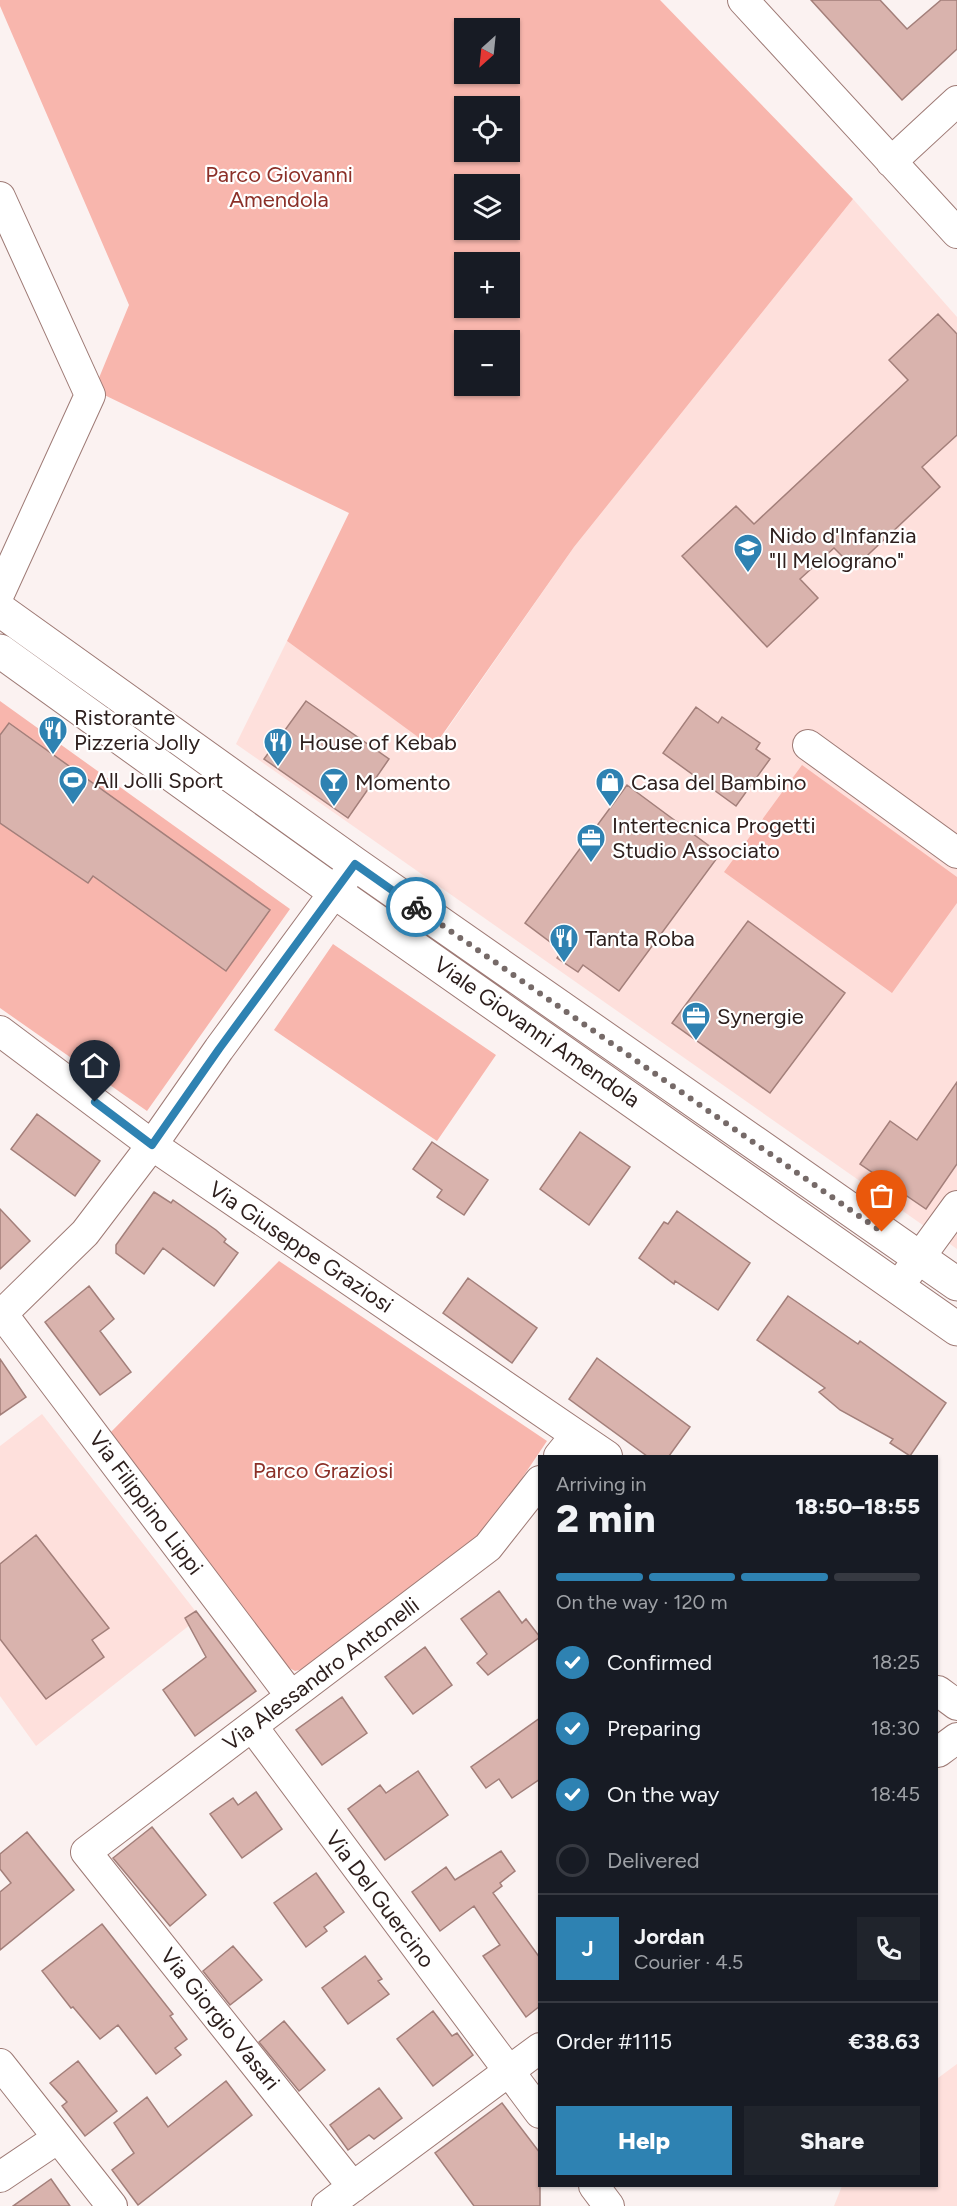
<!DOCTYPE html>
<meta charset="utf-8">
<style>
:root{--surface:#171b24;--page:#20242c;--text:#f1f3f6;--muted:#9ea1a6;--line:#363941;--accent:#2e82b2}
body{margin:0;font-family:Figtree,sans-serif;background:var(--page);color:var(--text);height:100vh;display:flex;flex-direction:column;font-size:22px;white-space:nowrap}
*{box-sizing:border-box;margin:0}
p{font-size:20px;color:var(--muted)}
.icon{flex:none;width:33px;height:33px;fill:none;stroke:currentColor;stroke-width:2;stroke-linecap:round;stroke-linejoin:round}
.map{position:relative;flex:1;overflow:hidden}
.side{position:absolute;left:538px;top:1455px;width:400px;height:732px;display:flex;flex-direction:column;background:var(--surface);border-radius:0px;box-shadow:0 2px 4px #0004}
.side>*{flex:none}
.needle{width:39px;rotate:207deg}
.tools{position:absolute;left:454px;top:18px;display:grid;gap:12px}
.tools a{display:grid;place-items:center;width:66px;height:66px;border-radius:0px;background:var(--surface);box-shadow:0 2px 4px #0004;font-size:30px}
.pin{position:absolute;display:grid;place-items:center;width:51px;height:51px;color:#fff;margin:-62px -26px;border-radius:50% 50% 50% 0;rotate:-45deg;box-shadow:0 0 6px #0007}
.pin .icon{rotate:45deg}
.courier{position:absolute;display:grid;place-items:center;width:60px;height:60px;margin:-30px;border:4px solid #2e82b2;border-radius:50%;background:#fff;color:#222;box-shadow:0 2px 8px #0007}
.head em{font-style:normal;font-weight:800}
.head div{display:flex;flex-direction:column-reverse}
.head{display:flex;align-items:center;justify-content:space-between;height:102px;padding:0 18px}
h1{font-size:39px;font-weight:800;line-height:45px}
.bar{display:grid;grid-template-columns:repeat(4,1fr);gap:9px 6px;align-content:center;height:72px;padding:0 18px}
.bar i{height:8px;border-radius:4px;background:var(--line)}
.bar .current{background:var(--accent)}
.bar p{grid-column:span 4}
.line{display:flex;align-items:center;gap:15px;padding:0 18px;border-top:2px solid var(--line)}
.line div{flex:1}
.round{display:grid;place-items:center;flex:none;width:63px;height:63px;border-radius:0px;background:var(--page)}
ol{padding:0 18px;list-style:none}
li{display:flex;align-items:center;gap:18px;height:66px}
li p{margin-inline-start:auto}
li .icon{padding:6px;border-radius:50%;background:var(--accent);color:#fff;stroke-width:4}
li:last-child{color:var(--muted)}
li i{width:33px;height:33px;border:3px solid var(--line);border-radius:50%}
.action{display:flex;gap:12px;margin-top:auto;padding:12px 18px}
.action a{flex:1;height:69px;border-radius:0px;background:var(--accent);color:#fff;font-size:24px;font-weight:800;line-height:69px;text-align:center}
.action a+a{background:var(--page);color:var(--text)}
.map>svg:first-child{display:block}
.built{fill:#fee0dc}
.green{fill:#f8b6ad;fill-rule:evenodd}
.building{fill:#d9b3ad;stroke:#a37f7a;stroke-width:1.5}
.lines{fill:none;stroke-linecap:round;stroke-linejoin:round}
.minor-casing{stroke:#9e7a75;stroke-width:32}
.secondary-casing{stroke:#9e7a75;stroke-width:35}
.minor{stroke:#fff;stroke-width:30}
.secondary{stroke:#fff;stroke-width:33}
.done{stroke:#766a68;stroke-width:6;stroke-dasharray:0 10.8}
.route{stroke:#2e82b2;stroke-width:8}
.labels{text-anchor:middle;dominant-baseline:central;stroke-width:4.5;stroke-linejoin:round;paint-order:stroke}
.park-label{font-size:22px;fill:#8b3028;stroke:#fff}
.poi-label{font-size:22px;fill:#2e201e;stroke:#fff;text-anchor:start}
.street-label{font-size:22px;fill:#2e201e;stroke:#fff}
</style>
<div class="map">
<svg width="957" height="2206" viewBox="0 0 957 2206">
<rect width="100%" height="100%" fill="#fbf2f1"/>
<path class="built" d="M 853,199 L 957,317 L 957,1249 L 236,744 L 287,641 L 434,748 L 574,547 Z
M 42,1414 L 200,1617 L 36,1746 L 0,1696 L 0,1446 Z
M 957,2064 L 957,2206 L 834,2206 L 842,2186 L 938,2186 L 938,2078 Z"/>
<path class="green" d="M 0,0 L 660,0 L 853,199 L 574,547 L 433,748 L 287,641 L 349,513 L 94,390 L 129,305 L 0,6 ZM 465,28 L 510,28 L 510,74 L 465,74 ZM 465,106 L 510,106 L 510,152 L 465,152 ZM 465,184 L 510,184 L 510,230 L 465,230 ZM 465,262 L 510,262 L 510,308 L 465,308 ZM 465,340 L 510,340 L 510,386 L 465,386 Z
M 0,701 L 290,909 L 147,1111 L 0,1008 Z
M 802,765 L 957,877 L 957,903 L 892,993 L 724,872 Z
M 333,944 L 496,1055 L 437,1141 L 274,1030 Z
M 279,1261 L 547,1441 L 483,1536 L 303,1669 L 295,1671 L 280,1663 L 111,1432 Z"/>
<path class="building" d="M 811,0 L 880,0 L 907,29 L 941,0 L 957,0 L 957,49 L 902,100 Z
M 938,314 L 957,334 L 957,435 L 922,467 L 940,487 L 854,568 L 834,548 L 800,579 L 818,598 L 767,647 L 682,556 L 736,506 L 754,524 L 908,380 L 889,360 Z
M 306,701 L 389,759 L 348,818 L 264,759 Z
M 696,707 L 718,723 L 722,717 L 760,743 L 756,749 L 770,759 L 736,806 L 663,753 Z
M 9,723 L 270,910 L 226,971 L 93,876 L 88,883 L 0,823 L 0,735 Z
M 627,785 L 720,854 L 619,991 L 583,965 L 578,972 L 557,958 L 562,951 L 525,923 Z
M 748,921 L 845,993 L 770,1093 L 672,1023 Z
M 957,1082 L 957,1164 L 926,1209 L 860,1164 L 890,1121 L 917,1140 Z
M 37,1114 L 100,1161 L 75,1196 L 11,1149 Z
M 580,1132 L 630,1167 L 589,1225 L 540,1189 Z
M 432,1142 L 488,1180 L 464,1215 L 437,1197 L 442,1190 L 413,1169 Z
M 154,1192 L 171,1203 L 173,1200 L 216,1230 L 226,1239 L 224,1242 L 238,1253 L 214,1286 L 163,1248 L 144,1274 L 116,1253 L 116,1245 Z
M 0,1209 L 30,1241 L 0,1269 Z
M 677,1211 L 750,1263 L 718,1310 L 675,1281 L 674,1284 L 639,1258 L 664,1222 L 668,1224 Z
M 468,1278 L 537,1328 L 512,1363 L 443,1313 Z
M 89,1286 L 114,1319 L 100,1331 L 131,1372 L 100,1395 L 45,1322 Z
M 788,1296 L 858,1344 L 860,1341 L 946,1403 L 910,1456 L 890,1443 L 893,1439 L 840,1410 L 819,1392 L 825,1388 L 757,1340 Z
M 597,1358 L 690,1427 L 669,1456 L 647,1456 L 569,1399 Z
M 0,1359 L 26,1397 L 0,1415 Z
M 36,1535 L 109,1628 L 92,1640 L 104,1657 L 46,1699 L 0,1639 L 0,1564 Z
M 499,1591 L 522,1623 L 526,1619 L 540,1637 L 488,1675 L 477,1663 L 487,1654 L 461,1619 Z
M 196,1611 L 256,1691 L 195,1736 L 163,1690 L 206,1657 L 185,1618 Z
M 425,1647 L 452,1685 L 413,1714 L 385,1677 Z
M 342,1697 L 367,1733 L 322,1765 L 296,1730 Z
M 540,1718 L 540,1779 L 512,1798 L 499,1779 L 486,1788 L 471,1767 Z
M 418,1771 L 448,1815 L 385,1860 L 348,1809 L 380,1785 L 386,1793 Z
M 256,1792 L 282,1829 L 242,1858 L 210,1814 L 233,1798 L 238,1805 Z
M 152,1827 L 206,1895 L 170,1926 L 113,1858 Z
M 27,1832 L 74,1890 L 0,1950 L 0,1892 L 11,1883 L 0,1869 L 0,1854 Z
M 501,1851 L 515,1871 L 500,1883 L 502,1886 L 493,1893 L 540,1958 L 540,2006 L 526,2017 L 483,1956 L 500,1945 L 474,1906 L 440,1931 L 412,1892 L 446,1867 L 455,1880 Z
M 316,1873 L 344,1912 L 324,1927 L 327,1931 L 306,1947 L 274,1903 Z
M 102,1924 L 173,2014 L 170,2016 L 187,2039 L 175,2048 L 181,2055 L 156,2074 L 118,2025 L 100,2039 L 73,2007 L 71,2008 L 42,1971 Z
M 233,1946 L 262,1980 L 230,2005 L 203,1971 Z
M 365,1956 L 382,1979 L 378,1981 L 389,1994 L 348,2024 L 322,1988 Z
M 433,2011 L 452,2036 L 457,2033 L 473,2055 L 433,2086 L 397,2039 Z
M 284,2021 L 325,2070 L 299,2091 L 259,2042 Z
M 78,2061 L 117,2111 L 85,2136 L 62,2106 L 67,2102 L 50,2083 Z
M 226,2081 L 252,2115 L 138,2205 L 112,2170 L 134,2153 L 114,2123 L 147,2097 L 168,2127 Z
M 379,2088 L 402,2118 L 374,2139 L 369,2135 L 348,2150 L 330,2125 Z
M 502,2103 L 540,2153 L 540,2206 L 474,2206 L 435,2153 Z
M 51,2179 L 70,2206 L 13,2206 Z"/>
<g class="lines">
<g class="minor-casing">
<path id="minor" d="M 743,0 L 957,233
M 891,162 L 957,101
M 0,197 L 90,395 L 0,592
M 808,745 L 957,853
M 0,1031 L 152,1145 L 607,1456
M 898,1287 L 957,1206
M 0,1311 L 291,1696
M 0,1316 L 85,1233 L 152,1145 L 219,1049 L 350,871
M 559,1456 L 576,1435
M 938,1691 L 957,1705
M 252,1726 L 540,2113
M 938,1752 L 957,1738
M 0,2064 L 112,2206
M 0,2177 L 58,2138
M 594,2186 L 609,2206
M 353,2187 L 86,1852 L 488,1547 L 540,1481
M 327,2206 L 540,2048"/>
</g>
<g class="secondary-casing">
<path id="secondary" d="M 0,610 L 355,864 L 957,1284
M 0,651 L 335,892 L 957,1329"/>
</g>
<use href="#minor" class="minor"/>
<use href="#secondary" class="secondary"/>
</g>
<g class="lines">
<path class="done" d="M 416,907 L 882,1232"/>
<path class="route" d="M 95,1102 L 152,1145 L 219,1049 L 355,864 L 416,907"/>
</g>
<defs>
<g id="school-pin" transform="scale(1.5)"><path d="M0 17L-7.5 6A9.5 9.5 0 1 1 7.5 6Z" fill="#2e82b2" stroke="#fff"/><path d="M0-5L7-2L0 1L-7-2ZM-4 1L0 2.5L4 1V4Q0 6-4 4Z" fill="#fff"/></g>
<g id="restaurant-pin" transform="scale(1.5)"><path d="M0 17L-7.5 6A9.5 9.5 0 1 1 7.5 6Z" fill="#2e82b2" stroke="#fff"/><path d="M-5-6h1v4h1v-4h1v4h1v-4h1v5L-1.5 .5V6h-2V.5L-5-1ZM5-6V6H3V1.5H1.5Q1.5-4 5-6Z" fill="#fff"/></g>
<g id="stadium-pin" transform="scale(1.5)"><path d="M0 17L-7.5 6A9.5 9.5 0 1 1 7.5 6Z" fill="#2e82b2" stroke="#fff"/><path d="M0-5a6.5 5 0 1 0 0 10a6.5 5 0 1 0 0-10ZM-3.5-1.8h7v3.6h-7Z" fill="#fff"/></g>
<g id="bar-pin" transform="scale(1.5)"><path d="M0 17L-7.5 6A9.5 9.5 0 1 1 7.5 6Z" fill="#2e82b2" stroke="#fff"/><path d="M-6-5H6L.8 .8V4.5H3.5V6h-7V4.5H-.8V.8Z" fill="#fff"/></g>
<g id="shop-pin" transform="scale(1.5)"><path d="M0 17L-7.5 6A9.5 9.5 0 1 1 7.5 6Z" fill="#2e82b2" stroke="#fff"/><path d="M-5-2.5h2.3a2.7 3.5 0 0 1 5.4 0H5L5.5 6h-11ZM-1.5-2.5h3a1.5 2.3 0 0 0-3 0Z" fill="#fff"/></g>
<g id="office-pin" transform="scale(1.5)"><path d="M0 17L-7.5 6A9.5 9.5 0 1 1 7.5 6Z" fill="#2e82b2" stroke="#fff"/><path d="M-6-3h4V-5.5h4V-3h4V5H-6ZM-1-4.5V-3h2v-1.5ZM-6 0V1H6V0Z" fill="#fff"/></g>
</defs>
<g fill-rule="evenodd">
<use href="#school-pin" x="748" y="548"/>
<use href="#restaurant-pin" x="53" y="730"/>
<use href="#restaurant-pin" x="278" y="742"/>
<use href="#stadium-pin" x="73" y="780"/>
<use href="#bar-pin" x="334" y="782"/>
<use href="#shop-pin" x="610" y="782"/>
<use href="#office-pin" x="591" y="838"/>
<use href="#restaurant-pin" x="564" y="938"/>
<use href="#office-pin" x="696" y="1016"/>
</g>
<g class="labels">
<g class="park-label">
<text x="279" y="174">Parco Giovanni<tspan x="279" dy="25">Amendola</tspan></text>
<text x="323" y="1470">Parco Graziosi</text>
</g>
<g class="poi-label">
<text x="769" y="535">Nido d'Infanzia<tspan x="769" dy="25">"Il Melograno"</tspan></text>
<text x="74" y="717">Ristorante<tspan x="74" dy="25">Pizzeria Jolly</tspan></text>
<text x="299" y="742">House of Kebab</text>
<text x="94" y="780">All Jolli Sport</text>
<text x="355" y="782">Momento</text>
<text x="631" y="782">Casa del Bambino</text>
<text x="612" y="825">Intertecnica Progetti<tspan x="612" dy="25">Studio Associato</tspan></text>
<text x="585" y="938">Tanta Roba</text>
<text x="717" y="1016">Synergie</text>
</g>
<g class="street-label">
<text transform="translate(537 1032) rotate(35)">Viale Giovanni Amendola</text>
<text transform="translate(301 1247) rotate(34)">Via Giuseppe Graziosi</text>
<text transform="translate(146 1503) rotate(53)">Via Filippino Lippi</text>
<text transform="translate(321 1674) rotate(-37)">Via Alessandro Antonelli</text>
<text transform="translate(380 1899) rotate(53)">Via Del Guercino</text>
<text transform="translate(220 2019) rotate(51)">Via Giorgio Vasari</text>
</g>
</g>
</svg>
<div class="tools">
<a><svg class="needle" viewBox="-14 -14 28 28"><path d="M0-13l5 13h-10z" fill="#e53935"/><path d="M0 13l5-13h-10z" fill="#9ea1a6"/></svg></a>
<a><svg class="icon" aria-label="locate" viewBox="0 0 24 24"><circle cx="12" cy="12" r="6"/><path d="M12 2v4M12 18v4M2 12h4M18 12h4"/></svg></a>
<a><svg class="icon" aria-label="layers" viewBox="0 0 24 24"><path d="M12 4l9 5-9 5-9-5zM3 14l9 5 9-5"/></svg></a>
<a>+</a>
<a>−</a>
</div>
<div class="pin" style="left:882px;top:1232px;background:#ea580c"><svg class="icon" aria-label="bag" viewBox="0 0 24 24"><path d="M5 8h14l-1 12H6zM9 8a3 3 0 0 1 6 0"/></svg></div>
<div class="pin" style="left:95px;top:1102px;background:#1f2937"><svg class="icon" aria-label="home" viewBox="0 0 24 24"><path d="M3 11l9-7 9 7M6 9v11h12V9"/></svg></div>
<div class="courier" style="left:416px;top:907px"><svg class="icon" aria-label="bike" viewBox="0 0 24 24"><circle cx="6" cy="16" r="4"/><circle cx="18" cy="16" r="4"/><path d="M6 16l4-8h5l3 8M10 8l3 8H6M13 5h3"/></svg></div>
<section class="side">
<div class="head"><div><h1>2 min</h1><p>Arriving in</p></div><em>18:50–18:55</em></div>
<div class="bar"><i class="current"></i><i class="current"></i><i class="current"></i><i></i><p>On the way · 120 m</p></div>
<ol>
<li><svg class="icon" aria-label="check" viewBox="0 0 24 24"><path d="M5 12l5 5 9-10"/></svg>Confirmed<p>18:25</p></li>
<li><svg class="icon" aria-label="check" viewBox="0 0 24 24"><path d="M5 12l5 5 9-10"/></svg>Preparing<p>18:30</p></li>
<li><svg class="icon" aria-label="check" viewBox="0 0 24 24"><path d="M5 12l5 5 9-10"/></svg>On the way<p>18:45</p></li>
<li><i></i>Delivered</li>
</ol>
<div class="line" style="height:108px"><b class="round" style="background:var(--accent);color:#fff">J</b><div><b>Jordan</b><p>Courier · 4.5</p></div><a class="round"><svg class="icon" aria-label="phone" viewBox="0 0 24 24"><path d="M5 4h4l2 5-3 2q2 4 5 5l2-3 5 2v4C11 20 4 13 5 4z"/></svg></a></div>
<div class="line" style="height:78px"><div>Order #1115</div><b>€38.63</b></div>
<div class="action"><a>Help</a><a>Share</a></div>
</section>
</div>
